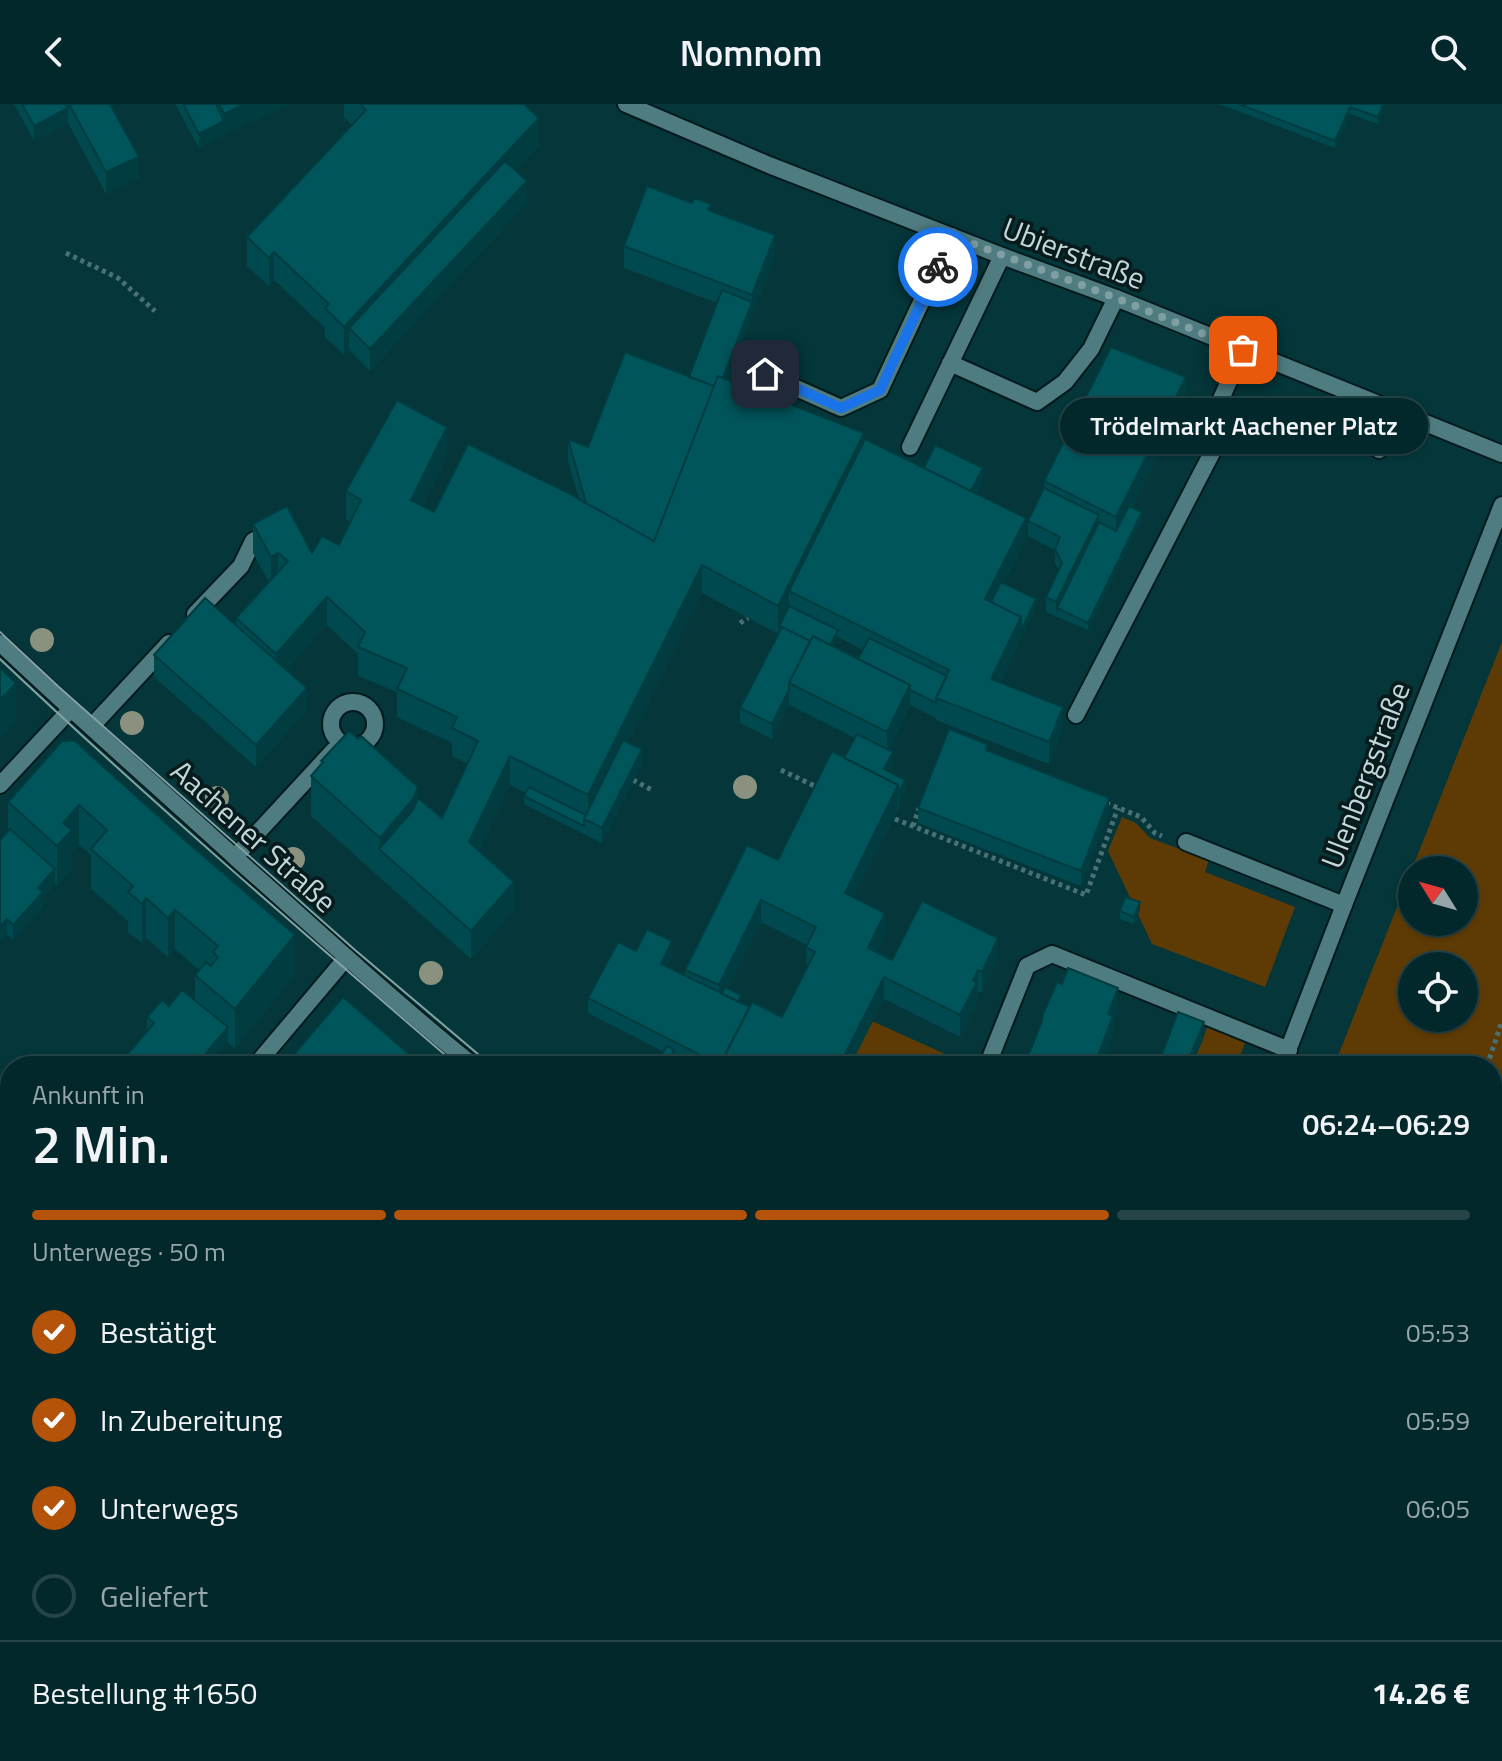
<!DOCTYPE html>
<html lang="de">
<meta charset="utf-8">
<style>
:root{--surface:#03282c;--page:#0d3034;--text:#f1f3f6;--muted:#97a6a9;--line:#244448;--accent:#b45309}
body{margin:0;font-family:"Titillium Web",sans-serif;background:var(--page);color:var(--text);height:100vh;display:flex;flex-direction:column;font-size:30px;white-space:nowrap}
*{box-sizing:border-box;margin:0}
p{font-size:26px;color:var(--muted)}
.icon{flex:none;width:44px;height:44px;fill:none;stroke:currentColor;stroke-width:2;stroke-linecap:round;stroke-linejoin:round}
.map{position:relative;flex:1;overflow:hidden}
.drawer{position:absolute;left:0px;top:952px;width:1502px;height:706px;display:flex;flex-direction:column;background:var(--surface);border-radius:32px 32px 0 0;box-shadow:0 2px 6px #0004,0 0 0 2px var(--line)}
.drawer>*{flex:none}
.needle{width:52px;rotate:307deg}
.controls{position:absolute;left:1398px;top:752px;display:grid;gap:16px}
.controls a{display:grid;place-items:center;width:80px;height:80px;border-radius:50%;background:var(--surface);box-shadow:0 2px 6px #0004,0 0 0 2px var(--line);font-size:40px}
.pin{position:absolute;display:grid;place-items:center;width:68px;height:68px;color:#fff;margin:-34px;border-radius:16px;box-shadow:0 4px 12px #0006}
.courier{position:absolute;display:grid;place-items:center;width:80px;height:80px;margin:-40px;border:6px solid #1a73e8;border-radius:50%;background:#fff;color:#222;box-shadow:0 2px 10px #0007}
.bubble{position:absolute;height:56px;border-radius:28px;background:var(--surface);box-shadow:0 2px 6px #0004,0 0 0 2px var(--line);font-size:26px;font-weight:600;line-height:56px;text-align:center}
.head em{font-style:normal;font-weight:600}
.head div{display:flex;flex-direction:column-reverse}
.head{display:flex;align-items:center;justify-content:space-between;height:136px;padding:0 32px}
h1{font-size:52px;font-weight:600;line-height:60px}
.bar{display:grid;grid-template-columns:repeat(4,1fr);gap:12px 8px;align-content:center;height:96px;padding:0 32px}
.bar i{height:10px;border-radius:6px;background:var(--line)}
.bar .current{background:var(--accent)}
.bar p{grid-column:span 4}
.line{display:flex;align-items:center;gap:20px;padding:0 32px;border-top:2px solid var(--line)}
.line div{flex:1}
ol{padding:0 32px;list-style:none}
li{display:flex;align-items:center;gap:24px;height:88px}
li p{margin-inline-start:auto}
li .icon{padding:8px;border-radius:50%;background:var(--accent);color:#fff;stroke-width:4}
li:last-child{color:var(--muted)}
li i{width:44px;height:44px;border:4px solid var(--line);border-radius:50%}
header{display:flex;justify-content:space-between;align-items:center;height:104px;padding:0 32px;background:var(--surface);font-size:36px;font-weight:600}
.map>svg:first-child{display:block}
.green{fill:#5e3b04;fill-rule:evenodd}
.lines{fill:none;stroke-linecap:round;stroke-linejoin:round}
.service-casing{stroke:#041b1d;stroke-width:20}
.minor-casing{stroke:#041b1d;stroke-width:20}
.tertiary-casing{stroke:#041b1d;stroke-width:20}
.path{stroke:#497175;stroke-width:5;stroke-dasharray:4 4;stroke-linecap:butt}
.service{stroke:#4f7c80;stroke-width:16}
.minor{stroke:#4f7c80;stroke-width:16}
.tertiary{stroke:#4f7c80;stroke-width:16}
.tram{stroke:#82a2a5;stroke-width:2}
.tree{fill:#8b917f}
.wall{fill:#00494e;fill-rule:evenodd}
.shaded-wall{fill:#003c40}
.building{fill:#00555b;stroke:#003c40;stroke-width:2}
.done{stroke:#7f9fa2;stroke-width:8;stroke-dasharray:0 14.4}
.route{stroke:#1a73e8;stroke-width:10}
.labels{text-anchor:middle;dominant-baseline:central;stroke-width:7;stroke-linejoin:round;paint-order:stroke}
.street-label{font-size:30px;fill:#c1d8da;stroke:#081a1c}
</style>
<header><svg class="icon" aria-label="back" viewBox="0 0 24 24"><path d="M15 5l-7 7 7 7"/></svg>Nomnom<svg class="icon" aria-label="search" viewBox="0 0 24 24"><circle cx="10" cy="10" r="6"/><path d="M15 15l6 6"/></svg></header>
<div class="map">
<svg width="1502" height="1657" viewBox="0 0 1502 1657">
<rect width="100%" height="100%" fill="#04363a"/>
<path class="green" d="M 1502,538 L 1502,1477 L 1492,1473 L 1492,962 L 1334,962 ZM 1412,766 L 1464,766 L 1464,818 L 1412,818 ZM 1412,862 L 1464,862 L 1464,914 L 1412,914 Z
M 1122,713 L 1136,719 L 1150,734 L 1209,756 L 1205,768 L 1295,803 L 1265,883 L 1152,840 L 1108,747 Z
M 872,917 L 965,959 L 964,962 L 850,962 Z
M 1209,919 L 1247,934 L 1236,962 L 1192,962 Z
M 1492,1584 L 1501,1588 L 1502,1585 L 1502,1657 L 1209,1657 L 1185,1648 L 1492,1648 Z
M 937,1648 L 968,1648 L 966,1657 L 938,1657 Z"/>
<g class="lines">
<g class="service-casing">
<path id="service" d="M 950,259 L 1037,298 L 1065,278 L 1091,245 L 1116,194
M 765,270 L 841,304 L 880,286 L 952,132
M 910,343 L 1002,152
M 1379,346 L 1399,309
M 195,510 L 241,462 L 253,437 L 273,426
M331 620a22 22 0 1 1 44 0a22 22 0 1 1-44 0Z
M 1076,611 L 1217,339 L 1212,315 L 1243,246
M 91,623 L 169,539
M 1186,738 L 1344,801
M 235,753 L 334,646
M 987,962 L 1027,862 L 1052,850 L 1289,946
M 1492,1476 L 1502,1480"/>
</g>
<g class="minor-casing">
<path id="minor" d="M 626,0 L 769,61 L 1002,152 L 1116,194 L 1502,350
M 0,539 C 78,613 159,684 239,757 C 317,826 393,897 474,962
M 0,681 L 71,605
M 255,962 L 347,853
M 0,1315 L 10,1299
M 737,1657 L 741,1648"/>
</g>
<g class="tertiary-casing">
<path id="tertiary" d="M 1282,962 L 1344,801 L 1502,401
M 1005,1648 L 1006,1657
M 1024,1657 L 1031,1648"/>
</g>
<path class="path" d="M 66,149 L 118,174 L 155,207
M 740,519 L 748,514
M 781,666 L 819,684
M 633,676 L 654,687
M 1106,699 L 1141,713 L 1155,729 L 1162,732
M 895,715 L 1086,791 L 1118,704
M 913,722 L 919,704
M 1487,962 L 1502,917
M 1492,1038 L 1502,1042
M 793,1648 L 813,1657
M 820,1648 L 821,1657
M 866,1648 L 866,1657
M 1229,1648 L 1242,1657
M 1377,1648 L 1379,1657
M 1462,1648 L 1476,1657
M 1077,1657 L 1082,1648
M 1268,1657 L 1273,1657"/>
<use href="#service" class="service"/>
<use href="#minor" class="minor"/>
<use href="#tertiary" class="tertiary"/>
<path class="tram" d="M 0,528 L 59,583 L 355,846 L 492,962
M 0,555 C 148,695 303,829 458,962
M 836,1648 L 836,1657
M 850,1648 L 851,1657"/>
</g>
<g class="tree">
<circle cx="42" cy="536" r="12"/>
<circle cx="132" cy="619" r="12"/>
<circle cx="745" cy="683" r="12"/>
<circle cx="217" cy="694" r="12"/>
<circle cx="293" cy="755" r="12"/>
<circle cx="431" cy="869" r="12"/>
</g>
<path class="wall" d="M 14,0 L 110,0 L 139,75 L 106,90 L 68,19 L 34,37 Z
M 175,0 L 290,0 L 199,44 Z
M 344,0 L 524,0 L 539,43 L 516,67 L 527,99 L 370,267 L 349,246 L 344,251 L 325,233 L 325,224 L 274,176 L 269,182 L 247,162 L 247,133 L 352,21 L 344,13 Z
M 1219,0 L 1386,0 L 1378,20 L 1350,10 L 1335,44 Z
M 711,107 L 775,153 L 728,276 L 864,336 L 924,364 L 983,379 L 977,390 L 1026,436 L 1004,479 L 1036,503 L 1000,579 L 1063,625 L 1049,660 L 936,616 L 936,614 L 910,601 L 889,646 L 893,663 L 890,668 L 905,691 L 853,794 L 885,831 L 877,848 L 892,856 L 998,856 L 982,889 L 978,887 L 977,900 L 960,933 L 884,895 L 850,962 L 690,962 L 674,953 L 670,962 L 662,958 L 662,950 L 664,948 L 588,909 L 588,894 L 636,847 L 672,852 L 666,863 L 685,872 L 685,866 L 778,756 L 844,654 L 855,634 L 789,601 L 772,635 L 740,619 L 740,604 L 778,530 L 702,489 L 628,638 L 642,660 L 602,739 L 524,700 L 524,692 L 526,689 L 510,681 L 478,746 L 514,806 L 471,855 L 311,712 L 311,672 L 321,660 L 321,657 L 418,694 L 442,714 L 468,660 L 452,652 L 452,639 L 397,613 L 397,588 L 358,572 L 358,550 L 327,521 L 287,566 L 307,606 L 256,663 L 154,573 L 154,551 L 236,521 L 236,514 L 269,478 L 253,449 L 253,420 L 312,449 L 339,441 L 350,418 L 346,416 L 346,387 L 447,352 L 422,402 L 434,408 L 579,395 L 568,357 L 568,335 L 588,343 L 689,273 L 717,199 L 624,164 L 624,142 ZM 838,533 L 863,546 L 858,555 L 833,542 ZM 761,818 L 807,841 L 806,843 L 807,865 L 782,913 L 750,903 L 741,899 L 728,885 Z
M 1186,295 L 1132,403 L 1142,416 L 1088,526 L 1046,508 L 1046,493 L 1059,467 L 1055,459 L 1055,446 L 1028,432 L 1028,417 L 1044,384 L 1044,377 Z
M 62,637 L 295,871 L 235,945 L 227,938 L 121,958 L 147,926 L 147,913 L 169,902 L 195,896 L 195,871 L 199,866 L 175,845 L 168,853 L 146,834 L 142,839 L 128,828 L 128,817 L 91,785 L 91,751 L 79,741 L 72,749 L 72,766 L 57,782 L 55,780 L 43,794 L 43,803 L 13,836 L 7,830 L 0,838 L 0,736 L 8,728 L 8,698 Z
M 987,646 L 1109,709 L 1081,782 L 918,719 L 918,704 Z
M 1140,806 L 1134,820 L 1120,815 L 1120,807 Z
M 295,949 L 423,962 L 295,962 Z
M 1492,1065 L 1502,1068 L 1502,1426 L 1492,1422 Z
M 10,1435 L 10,1519 L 5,1516 L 0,1526 L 0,1452 Z
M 1492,1491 L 1502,1495 L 1501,1588 L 1492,1584 Z
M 0,1567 L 10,1570 L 10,1609 L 0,1606 Z
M 133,1648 L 188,1648 L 185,1657 L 161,1657 Z
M 504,1648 L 586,1648 L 582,1657 L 523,1657 Z
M 647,1648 L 673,1648 L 670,1657 Z
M 1108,1648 L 1225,1648 L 1248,1657 L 1104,1657 Z"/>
<path class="shaded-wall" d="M 245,0 L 290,0 L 224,32 L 224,10 Z
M 1383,0 L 1386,0 L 1378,20 L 1378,13 Z
M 1350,3 L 1350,10 L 1335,44 L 1335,37 Z
M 68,4 L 68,19 L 34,37 L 34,22 Z
M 539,14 L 539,43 L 360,235 L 349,224 L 349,246 L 344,251 L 344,223 Z
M 224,17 L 224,32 L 199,44 L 199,30 Z
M 139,53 L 139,75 L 106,90 L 106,68 Z
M 527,77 L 527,99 L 370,267 L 370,245 Z
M 775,131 L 775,153 L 752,213 L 752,191 Z
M 274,148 L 274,176 L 269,182 L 269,154 Z
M 752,198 L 752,213 L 655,464 L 717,283 Z
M 1186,273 L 1186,295 L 1116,435 L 1116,413 Z
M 447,323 L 447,352 L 411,424 L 411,396 Z
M 864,329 L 864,357 L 789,487 L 789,508 L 779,523 L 778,530 L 778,502 Z
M 983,364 L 983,379 L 968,407 L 968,393 Z
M 1142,408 L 1142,416 L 1088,526 L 1088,519 Z
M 1099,411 L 1099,426 L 1057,504 L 1056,513 L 1056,498 Z
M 1026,414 L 1026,436 L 988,511 L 985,495 Z
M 278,449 L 278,477 L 271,481 L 271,453 Z
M 702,461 L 702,489 L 589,718 L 588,691 Z
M 327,493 L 327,521 L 276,579 L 276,550 Z
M 1036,495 L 1036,503 L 991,597 L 991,575 L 1021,513 Z
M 838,526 L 838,533 L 826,556 L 826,548 Z
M 16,579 L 16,618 L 0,635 L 0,596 Z
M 910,581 L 910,603 L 887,650 L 887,628 Z
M 307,584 L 307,606 L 256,663 L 256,641 Z
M 789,586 L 789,601 L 772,635 L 772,620 Z
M 1063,603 L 1063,625 L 1049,660 L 1049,638 Z
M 642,645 L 642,660 L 602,739 L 602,724 Z
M 893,648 L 893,663 L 884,680 L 884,665 Z
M 510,652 L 510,681 L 469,766 L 469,738 Z
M 905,676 L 905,691 L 899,704 L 899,689 Z
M 898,681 L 898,703 L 845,811 L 845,789 Z
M 418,683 L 418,722 L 380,746 L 380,734 Z
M 1109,694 L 1109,709 L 1081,782 L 1081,767 Z
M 79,701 L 79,741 L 72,749 L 72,766 L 57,782 L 57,742 L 63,719 Z
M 55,765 L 55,780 L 43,794 L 43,803 L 13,836 L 13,821 L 38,784 Z
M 514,778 L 514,806 L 471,855 L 471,827 Z
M 146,794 L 146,834 L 142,839 L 142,800 Z
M 761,796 L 761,818 L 722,897 L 719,896 L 719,881 Z
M 1140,798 L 1140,806 L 1134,820 L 1134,813 Z
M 175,806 L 175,845 L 168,853 L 168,814 Z
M 885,809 L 885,831 L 868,866 L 868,844 Z
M 7,815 L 7,830 L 0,838 L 0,823 Z
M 295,831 L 295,871 L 235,945 L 235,905 Z
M 998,834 L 998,856 L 982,889 L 982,868 Z
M 672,837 L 672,852 L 661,875 L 661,860 Z
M 978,866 L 977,900 L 960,933 L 960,911 Z
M 884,873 L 884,895 L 850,962 L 839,962 Z
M 1118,884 L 1118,905 L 1113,918 L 1113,934 L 1102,962 L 1094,962 L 1108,910 Z
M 1204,918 L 1204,933 L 1192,962 L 1186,962 Z
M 228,923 L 228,938 L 207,962 L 195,962 Z
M 674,946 L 674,953 L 670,962 L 670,954 Z
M 10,1212 L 10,1227 L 0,1243 L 0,1228 Z
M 5,1501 L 5,1516 L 0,1526 L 0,1511 Z
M 183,1648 L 188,1648 L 185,1657 L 183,1657 Z
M 580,1648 L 586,1648 L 582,1657 L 575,1657 Z
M 1220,1648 L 1225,1648 L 1225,1657 L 1216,1657 Z"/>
<path class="building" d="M 22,0 L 66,0 L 68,4 L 34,22 Z
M 69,0 L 110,0 L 139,53 L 106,68 Z
M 183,0 L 216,0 L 224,17 L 199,30 Z
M 219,0 L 245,0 L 224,10 Z
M 360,0 L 524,0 L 539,14 L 344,223 L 325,204 L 329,200 L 274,148 L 269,154 L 247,133 L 366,6 Z
M 1239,0 L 1383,0 L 1378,13 L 1350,3 L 1335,37 Z
M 505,57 L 527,77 L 370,245 L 349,224 Z
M 647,82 L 692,99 L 695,94 L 711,100 L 708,106 L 775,131 L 752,191 L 624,142 Z
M 722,186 L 752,198 L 723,274 L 718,272 L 714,282 L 689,273 Z
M 1111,243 L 1186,273 L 1116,413 L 1044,377 Z
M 625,248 L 714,282 L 654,437 L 586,399 L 568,335 L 588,343 Z
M 718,272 L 864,329 L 778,502 L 702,461 L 588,691 L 510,652 L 469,738 L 514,778 L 471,827 L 379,745 L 413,706 L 418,694 L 442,714 L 478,637 L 452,624 L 457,613 L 397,585 L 407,564 L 358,543 L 365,528 L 327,493 L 276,550 L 236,514 L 288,457 L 278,449 L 271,453 L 253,420 L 287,402 L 312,449 L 322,432 L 339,441 L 361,396 L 346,387 L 397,296 L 447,323 L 411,396 L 434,408 L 468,340 L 566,388 L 654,437 Z
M 865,335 L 1026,414 L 985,495 L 1021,513 L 991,575 L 1063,603 L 1049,638 L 936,594 L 949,566 L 789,487 Z
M 935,341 L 983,364 L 971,387 L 924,364 Z
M 1044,384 L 1099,411 L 1056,498 L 1046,493 L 1062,459 L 1055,445 L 1060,433 L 1028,417 Z
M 1129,402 L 1142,408 L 1088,519 L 1057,504 L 1099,418 L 1116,427 Z
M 1001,478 L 1036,495 L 1021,527 L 1021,513 L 991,498 Z
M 205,494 L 307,584 L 256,641 L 154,551 Z
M 789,502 L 838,526 L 830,541 L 813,532 L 810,537 L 782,523 L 781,524 L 779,523 Z
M 782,523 L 810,537 L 789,579 L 789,586 L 772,620 L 740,604 Z
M 813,532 L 910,581 L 887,628 L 789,579 Z
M 869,534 L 947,572 L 936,594 L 936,599 L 910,586 L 910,581 L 858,555 Z
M 0,564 L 16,579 L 0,596 Z
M 949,625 L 987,640 L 986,646 L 1109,694 L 1081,767 L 918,704 Z
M 349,627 L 358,635 L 361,632 L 418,683 L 413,695 L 380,734 L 311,672 L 323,658 L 321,657 Z
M 857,630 L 893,648 L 884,665 L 905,676 L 899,689 L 898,681 L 844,654 Z
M 623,636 L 642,645 L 602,724 L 584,715 Z
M 62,637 L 75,637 L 178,730 L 295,831 L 235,905 L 195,871 L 206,858 L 211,862 L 218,853 L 213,848 L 218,842 L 175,806 L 168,814 L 146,794 L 142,800 L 128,788 L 133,782 L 91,745 L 107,726 L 79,701 L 63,719 L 72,726 L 57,742 L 8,698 Z
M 832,647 L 898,681 L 845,789 L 885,809 L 868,844 L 892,856 L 922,797 L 998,834 L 982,868 L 978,866 L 973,876 L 977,878 L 960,911 L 884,873 L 839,962 L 719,962 L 752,898 L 782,913 L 815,848 L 806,843 L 816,823 L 761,796 L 719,881 L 685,866 L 747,741 L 778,756 Z
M 529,683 L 586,711 L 584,715 L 584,722 L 524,692 Z
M 10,725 L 55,765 L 38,784 L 43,788 L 13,821 L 7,815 L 0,823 L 0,736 Z
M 1125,793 L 1140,798 L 1134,813 L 1120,807 Z
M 647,825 L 672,837 L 661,860 L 750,903 L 720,961 L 588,894 L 618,838 L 636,847 Z
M 1068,864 L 1118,884 L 1108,910 L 1113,912 L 1094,962 L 1024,962 L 1042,917 L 1043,910 L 1057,878 L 1062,880 Z
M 725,883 L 741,891 L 738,898 L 722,890 Z
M 182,886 L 228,923 L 195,962 L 110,962 L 116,954 L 121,958 L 154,919 L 147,913 L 162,896 L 169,902 Z
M 343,893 L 423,962 L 310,962 L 295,949 Z
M 1178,908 L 1204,918 L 1186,962 L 1168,962 L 1159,958 Z
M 667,942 L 674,946 L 670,954 L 662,950 Z
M 690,954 L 707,962 L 693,962 Z
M 1492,1065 L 1502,1068 L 1502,1397 L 1492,1394 Z
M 5,1094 L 9,1096 L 10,1095 L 10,1212 L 0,1228 L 0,1100 Z
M 10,1435 L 10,1504 L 5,1501 L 0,1511 L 0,1452 Z
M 1492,1491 L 1502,1495 L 1501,1566 L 1492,1562 Z
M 0,1567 L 10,1570 L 10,1601 L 0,1598 Z
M 234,1648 L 237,1648 L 266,1657 L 231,1657 Z
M 273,1648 L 289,1648 L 284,1657 L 270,1657 Z
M 289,1648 L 460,1648 L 488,1657 L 284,1657 Z
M 535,1648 L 580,1648 L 575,1657 L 554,1657 Z
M 1108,1648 L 1169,1648 L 1169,1653 L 1167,1657 L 1104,1657 Z
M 1187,1648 L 1220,1648 L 1216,1657 L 1193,1657 L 1195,1652 L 1187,1649 Z
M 1225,1648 L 1248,1657 L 1221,1657 Z"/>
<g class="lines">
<path class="done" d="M 938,163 L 952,132 L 1116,194 L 1243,246"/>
<path class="route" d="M 765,270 L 841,304 L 880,286 L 938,163"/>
</g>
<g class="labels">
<g class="street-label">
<text transform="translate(1074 149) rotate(21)">Ubierstraße</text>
<text transform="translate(1365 671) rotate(-69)">Ulenbergstraße</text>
<text transform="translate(254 732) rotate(42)">Aachener Straße</text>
</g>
</g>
</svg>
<div class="controls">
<a><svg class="needle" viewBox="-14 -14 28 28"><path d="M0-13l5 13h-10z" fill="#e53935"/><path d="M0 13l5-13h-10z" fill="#97a6a9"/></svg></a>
<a><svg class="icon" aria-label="locate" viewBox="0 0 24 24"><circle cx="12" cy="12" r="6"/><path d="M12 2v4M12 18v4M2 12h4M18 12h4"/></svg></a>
</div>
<div class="pin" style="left:1243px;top:246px;background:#ea580c"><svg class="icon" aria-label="bag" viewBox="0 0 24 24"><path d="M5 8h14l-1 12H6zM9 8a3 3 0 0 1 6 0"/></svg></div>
<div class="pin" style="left:765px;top:270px;background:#1f2937"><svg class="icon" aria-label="home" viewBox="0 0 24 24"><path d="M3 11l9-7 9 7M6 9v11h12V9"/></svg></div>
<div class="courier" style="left:938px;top:163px"><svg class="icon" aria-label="bike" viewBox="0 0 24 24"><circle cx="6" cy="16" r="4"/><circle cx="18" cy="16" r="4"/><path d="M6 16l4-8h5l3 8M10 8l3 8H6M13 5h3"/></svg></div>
<div class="bubble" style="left:1060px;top:294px;width:368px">Trödelmarkt Aachener Platz</div>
<section class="drawer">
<div class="head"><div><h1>2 Min.</h1><p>Ankunft in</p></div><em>06:24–06:29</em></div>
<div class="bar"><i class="current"></i><i class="current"></i><i class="current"></i><i></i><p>Unterwegs · 50 m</p></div>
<ol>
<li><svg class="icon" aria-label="check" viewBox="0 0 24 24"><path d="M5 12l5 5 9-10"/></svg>Bestätigt<p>05:53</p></li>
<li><svg class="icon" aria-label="check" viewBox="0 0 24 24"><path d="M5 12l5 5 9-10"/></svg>In Zubereitung<p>05:59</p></li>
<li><svg class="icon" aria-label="check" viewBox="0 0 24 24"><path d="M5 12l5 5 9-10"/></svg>Unterwegs<p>06:05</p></li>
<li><i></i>Geliefert</li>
</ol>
<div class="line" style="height:104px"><div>Bestellung #1650</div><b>14.26 €</b></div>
</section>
</div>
